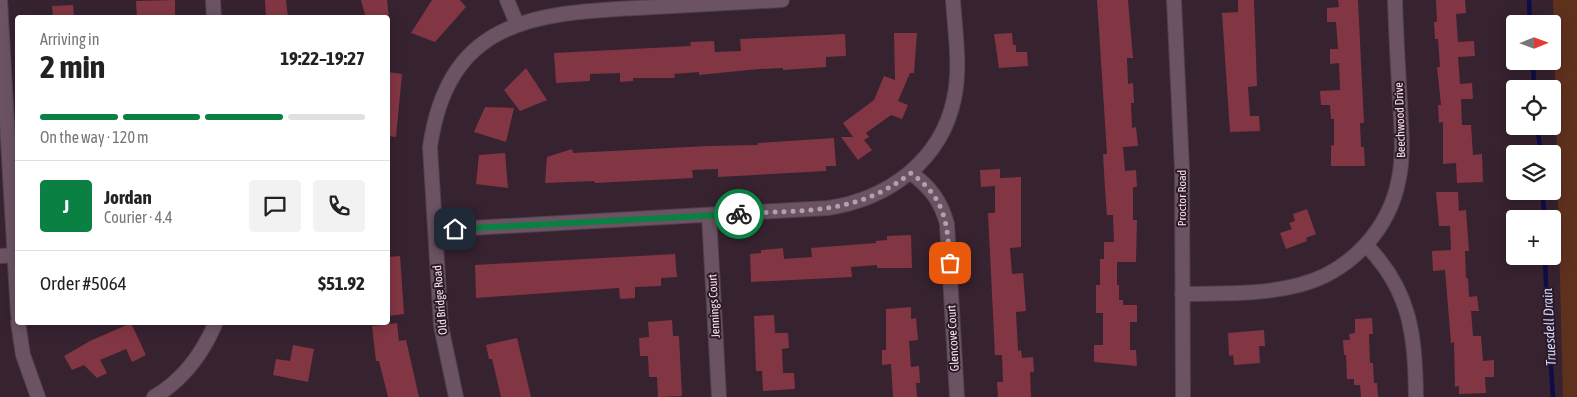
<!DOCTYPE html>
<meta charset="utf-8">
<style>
:root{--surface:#fff;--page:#f2f2f2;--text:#222;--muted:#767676;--line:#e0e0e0;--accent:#0b8043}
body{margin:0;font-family:"Asap Condensed",sans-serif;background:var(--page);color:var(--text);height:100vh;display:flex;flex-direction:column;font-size:19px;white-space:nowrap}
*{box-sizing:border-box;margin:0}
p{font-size:16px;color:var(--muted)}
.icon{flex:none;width:28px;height:28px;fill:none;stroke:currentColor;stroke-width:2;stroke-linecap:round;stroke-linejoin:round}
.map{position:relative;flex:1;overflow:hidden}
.sheet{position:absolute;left:15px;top:15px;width:375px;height:310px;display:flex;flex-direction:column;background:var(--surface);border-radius:5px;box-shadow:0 2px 12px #0003}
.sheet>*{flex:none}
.needle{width:32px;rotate:89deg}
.fabs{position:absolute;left:1506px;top:15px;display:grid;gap:10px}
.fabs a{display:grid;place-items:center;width:55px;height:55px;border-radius:5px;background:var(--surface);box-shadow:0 2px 12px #0003;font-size:25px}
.pin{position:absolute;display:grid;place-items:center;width:42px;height:42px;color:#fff;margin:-21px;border-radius:10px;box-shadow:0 2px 8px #0006}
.courier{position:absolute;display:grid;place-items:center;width:50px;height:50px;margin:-25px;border:4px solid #0b8043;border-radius:50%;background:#fff;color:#222;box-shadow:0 1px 6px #0007}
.summary em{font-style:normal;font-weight:700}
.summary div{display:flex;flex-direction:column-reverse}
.summary{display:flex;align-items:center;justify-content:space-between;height:85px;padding:0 25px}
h1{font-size:32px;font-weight:700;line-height:38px}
.bar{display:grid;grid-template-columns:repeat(4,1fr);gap:8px 5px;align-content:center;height:60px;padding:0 25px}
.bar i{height:6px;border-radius:4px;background:var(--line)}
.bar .current{background:var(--accent)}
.bar p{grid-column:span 4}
.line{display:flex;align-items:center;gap:12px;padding:0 25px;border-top:1px solid var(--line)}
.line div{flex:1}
.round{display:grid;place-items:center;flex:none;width:52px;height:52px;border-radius:5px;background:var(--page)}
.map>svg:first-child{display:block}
.green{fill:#5e311d}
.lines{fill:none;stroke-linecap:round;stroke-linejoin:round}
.stream{stroke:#0f0d48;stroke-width:4.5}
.building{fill:#823643}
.minor-casing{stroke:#51404c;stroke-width:16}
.minor{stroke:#6b5363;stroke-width:14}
.done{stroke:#b2a1ac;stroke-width:5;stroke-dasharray:0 9}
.route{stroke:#0b8043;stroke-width:6}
.labels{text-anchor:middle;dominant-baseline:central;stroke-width:4;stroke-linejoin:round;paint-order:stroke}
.street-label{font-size:12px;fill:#f4e6ef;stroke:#2d1926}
.water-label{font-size:14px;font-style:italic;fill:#cbd4fb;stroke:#2d1926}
</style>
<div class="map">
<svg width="1577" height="397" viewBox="0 0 1577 397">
<rect width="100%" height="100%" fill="#372230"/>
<path class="green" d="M 1553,0 L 1577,0 L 1577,397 L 1563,397 Z"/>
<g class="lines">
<path class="stream" d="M 1529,0 L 1530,24
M 1533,61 L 1534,89
M 1537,126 L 1541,154
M 1542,191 L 1545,219
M 1545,256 C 1546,303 1550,350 1553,397"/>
</g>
<path class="building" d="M 175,0 L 175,15 L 162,15 L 162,18 L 137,18 L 136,1 Z
M 265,0 L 286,0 L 288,18 L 266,18 Z
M 361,0 L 387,0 L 389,18 L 366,18 Z
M 432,0 L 460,0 L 466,7 L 435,42 L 411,33 Z
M 1097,0 L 1128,0 L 1133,58 L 1127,58 L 1128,84 L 1133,83 L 1134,103 L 1131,103 L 1132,128 L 1136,127 L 1138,146 L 1123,147 L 1125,171 L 1136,170 L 1137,187 L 1133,187 L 1133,220 L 1137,220 L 1136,262 L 1117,262 L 1117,285 L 1119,285 L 1119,300 L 1123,300 L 1123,305 L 1137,305 L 1137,322 L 1130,322 L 1130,350 L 1136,350 L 1137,366 L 1094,362 L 1094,345 L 1103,345 L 1103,313 L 1096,313 L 1096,285 L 1100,285 L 1100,259 L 1104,259 L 1104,242 L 1114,242 L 1113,215 L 1107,215 L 1105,189 L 1103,154 L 1107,154 Z
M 1238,0 L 1254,0 L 1257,86 L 1248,87 L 1250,116 L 1259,116 L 1260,131 L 1230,132 L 1222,13 L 1238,12 Z
M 1338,0 L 1358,0 L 1364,123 L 1360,123 L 1361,147 L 1364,147 L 1365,166 L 1331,166 L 1331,146 L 1334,145 L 1334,119 L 1331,119 L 1330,105 L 1321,105 L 1320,91 L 1340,90 L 1339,63 L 1330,64 L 1330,49 L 1338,49 L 1336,22 L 1327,22 L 1327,8 L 1339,7 Z
M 1436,0 L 1465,0 L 1466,13 L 1456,14 L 1458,42 L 1474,41 L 1475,56 L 1458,57 L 1460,84 L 1472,83 L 1473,99 L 1461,99 L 1462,125 L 1471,125 L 1473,155 L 1482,154 L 1483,182 L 1457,183 L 1456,163 L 1443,164 L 1443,122 L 1439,123 L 1438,105 L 1441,105 L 1437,67 L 1440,67 L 1438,39 L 1435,39 L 1434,22 L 1437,22 Z
M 73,5 L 74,18 L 53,18 L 52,6 Z
M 894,33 L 917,33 L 914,73 L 910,73 L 898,101 L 908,105 L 902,119 L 891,115 L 866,133 L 869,137 L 864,140 L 872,150 L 858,160 L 841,137 L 853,137 L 843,123 L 874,100 L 884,76 L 895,80 Z
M 1012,33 L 1013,45 L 1016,45 L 1016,52 L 1027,52 L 1028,66 L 999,68 L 994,34 Z
M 845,34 L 846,56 L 826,57 L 826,67 L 783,70 L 783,68 L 759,69 L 699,75 L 699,72 L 674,74 L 675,78 L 633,78 L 633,81 L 620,82 L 620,73 L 590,74 L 590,81 L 556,83 L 554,53 L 691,46 L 690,42 L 714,41 L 715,52 L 741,51 L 740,39 Z
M 526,68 L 547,100 L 520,111 L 504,90 Z
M 388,72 L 402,74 L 396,137 L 388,136 Z
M 485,107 L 514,108 L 506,142 L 474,132 Z
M 834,138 L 836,166 L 826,166 L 826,171 L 718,177 L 718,169 L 692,170 L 693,178 L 595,183 L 594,181 L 545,183 L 547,157 L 572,149 L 573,153 L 708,146 L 758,145 L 758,143 Z
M 505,153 L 508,188 L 476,184 L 479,155 Z
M 1000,169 L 1000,178 L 1021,177 L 1021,247 L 1010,248 L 1012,274 L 1023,273 L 1026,311 L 1016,312 L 1018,351 L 1021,350 L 1022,358 L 1033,357 L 1034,372 L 1030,372 L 1031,397 L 998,397 L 997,382 L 1003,382 L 1002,355 L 995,355 L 988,213 L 995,213 L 995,186 L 981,187 L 980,170 Z
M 1436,192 L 1458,192 L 1459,211 L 1466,210 L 1469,251 L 1465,251 L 1466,278 L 1468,278 L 1469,297 L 1477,296 L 1479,311 L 1471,311 L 1473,336 L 1481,336 L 1483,361 L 1494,360 L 1494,377 L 1485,377 L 1486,393 L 1459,394 L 1459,386 L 1455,387 L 1454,342 L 1451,343 L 1445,270 L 1433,271 L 1432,251 L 1451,250 L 1450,226 L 1439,226 Z
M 1307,209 L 1316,234 L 1306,238 L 1307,241 L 1286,249 L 1280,233 L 1292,229 L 1289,223 L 1295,221 L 1293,214 Z
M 911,235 L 912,268 L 877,268 L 877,265 L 851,267 L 852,277 L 751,282 L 750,254 L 761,253 L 761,250 L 783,248 L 784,259 L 812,257 L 811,248 L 876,243 L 876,241 L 887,240 L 887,236 Z
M 675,254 L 677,277 L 661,278 L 661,286 L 635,287 L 635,298 L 620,299 L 619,288 L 476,298 L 475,265 Z
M 400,256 L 404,314 L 388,316 L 388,257 Z
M 911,307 L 911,319 L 916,318 L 918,340 L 909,341 L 911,367 L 919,366 L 920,383 L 916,383 L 917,397 L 893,397 L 891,364 L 882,365 L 882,350 L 886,350 L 886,309 Z
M 774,315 L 775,333 L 788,333 L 789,348 L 782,349 L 783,373 L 794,373 L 795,389 L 763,391 L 762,371 L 756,371 L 754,316 Z
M 1372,318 L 1373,334 L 1369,334 L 1370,363 L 1373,363 L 1374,383 L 1377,383 L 1378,397 L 1361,397 L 1360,385 L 1354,385 L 1354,379 L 1347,379 L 1346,355 L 1344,355 L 1343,340 L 1350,340 L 1349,334 L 1355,333 L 1355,319 Z
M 672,320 L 673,336 L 679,336 L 682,396 L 658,397 L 657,377 L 649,377 L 648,356 L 640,356 L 639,338 L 649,337 L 648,322 Z
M 131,323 L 146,355 L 132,362 L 126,349 L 100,360 L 107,373 L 97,378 L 84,365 L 72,370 L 64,356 L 90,341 Z
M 397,323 L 399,341 L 406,340 L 419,397 L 388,397 L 379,361 L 376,361 L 372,326 Z
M 1264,330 L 1265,346 L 1259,346 L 1260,363 L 1234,365 L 1233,355 L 1229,356 L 1228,333 Z
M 517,338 L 531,397 L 501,397 L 492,359 L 489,359 L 486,345 Z
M 293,345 L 314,349 L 308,382 L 273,375 L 276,359 L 290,361 Z"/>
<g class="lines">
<g class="minor-casing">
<path id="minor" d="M 0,0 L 18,315
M 213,0 L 214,18
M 507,0 L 517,24
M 1174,0 L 1182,169 L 1183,397
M 911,173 C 930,187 941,201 947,224 L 957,397
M 709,215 L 719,397
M 435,230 L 828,208 C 888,199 941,161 954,99 C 961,67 955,32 953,0
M 1366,245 C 1411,291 1415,335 1416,397
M 0,256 L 14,255
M 1182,294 C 1221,293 1261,295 1299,285 C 1350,272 1390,229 1399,178 C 1404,153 1401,127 1400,102 C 1398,68 1396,34 1395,0
M 18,322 L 23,355 L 38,397
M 154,397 C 183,380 203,353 216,322
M 456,397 L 441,326 L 430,147 C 448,22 530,13 637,8 C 686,5 734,3 782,0"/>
</g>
<use href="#minor" class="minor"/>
</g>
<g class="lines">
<path class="done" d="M 739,214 C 806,209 855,216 911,173 C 946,199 947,222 950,263"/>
<path class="route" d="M 455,229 L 739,214"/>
</g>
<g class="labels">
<g class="street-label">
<text transform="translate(1400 120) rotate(-92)">Beechwood Drive</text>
<text transform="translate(1182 198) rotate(-90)">Proctor Road</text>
<text transform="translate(440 300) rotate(-95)">Old Bridge Road</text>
<text transform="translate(714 306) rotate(-93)">Jennings Court</text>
<text transform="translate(953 338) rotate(-93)">Glencove Court</text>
</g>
<g class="water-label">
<text transform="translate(1549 327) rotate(-93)">Truesdell Drain</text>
</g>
</g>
</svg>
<div class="fabs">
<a><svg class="needle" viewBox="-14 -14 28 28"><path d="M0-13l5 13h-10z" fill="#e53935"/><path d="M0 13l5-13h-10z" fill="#767676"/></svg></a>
<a><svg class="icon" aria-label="locate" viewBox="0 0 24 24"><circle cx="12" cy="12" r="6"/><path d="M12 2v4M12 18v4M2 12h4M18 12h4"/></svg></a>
<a><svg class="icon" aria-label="layers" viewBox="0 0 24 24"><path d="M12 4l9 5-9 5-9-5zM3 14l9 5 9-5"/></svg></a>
<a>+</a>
</div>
<div class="pin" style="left:950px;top:263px;background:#ea580c"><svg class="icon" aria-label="bag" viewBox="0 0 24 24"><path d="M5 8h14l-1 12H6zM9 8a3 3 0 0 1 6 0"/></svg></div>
<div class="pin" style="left:455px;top:229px;background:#1f2937"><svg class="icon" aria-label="home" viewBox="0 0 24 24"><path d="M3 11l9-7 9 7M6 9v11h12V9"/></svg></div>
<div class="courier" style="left:739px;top:214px"><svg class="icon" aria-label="bike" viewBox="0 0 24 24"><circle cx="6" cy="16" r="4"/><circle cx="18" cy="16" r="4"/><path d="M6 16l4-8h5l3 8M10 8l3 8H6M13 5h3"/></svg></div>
<section class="sheet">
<div class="summary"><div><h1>2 min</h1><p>Arriving in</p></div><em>19:22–19:27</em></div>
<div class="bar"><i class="current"></i><i class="current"></i><i class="current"></i><i></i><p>On the way · 120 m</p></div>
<div class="line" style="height:90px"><b class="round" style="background:var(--accent);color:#fff">J</b><div><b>Jordan</b><p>Courier · 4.4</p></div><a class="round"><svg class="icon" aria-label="chat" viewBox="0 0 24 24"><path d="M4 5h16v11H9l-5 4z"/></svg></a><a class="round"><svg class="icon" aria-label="phone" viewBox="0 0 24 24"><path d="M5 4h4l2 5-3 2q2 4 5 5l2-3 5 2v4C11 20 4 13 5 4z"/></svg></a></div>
<div class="line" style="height:65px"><div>Order #5064</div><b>$51.92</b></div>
</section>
</div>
